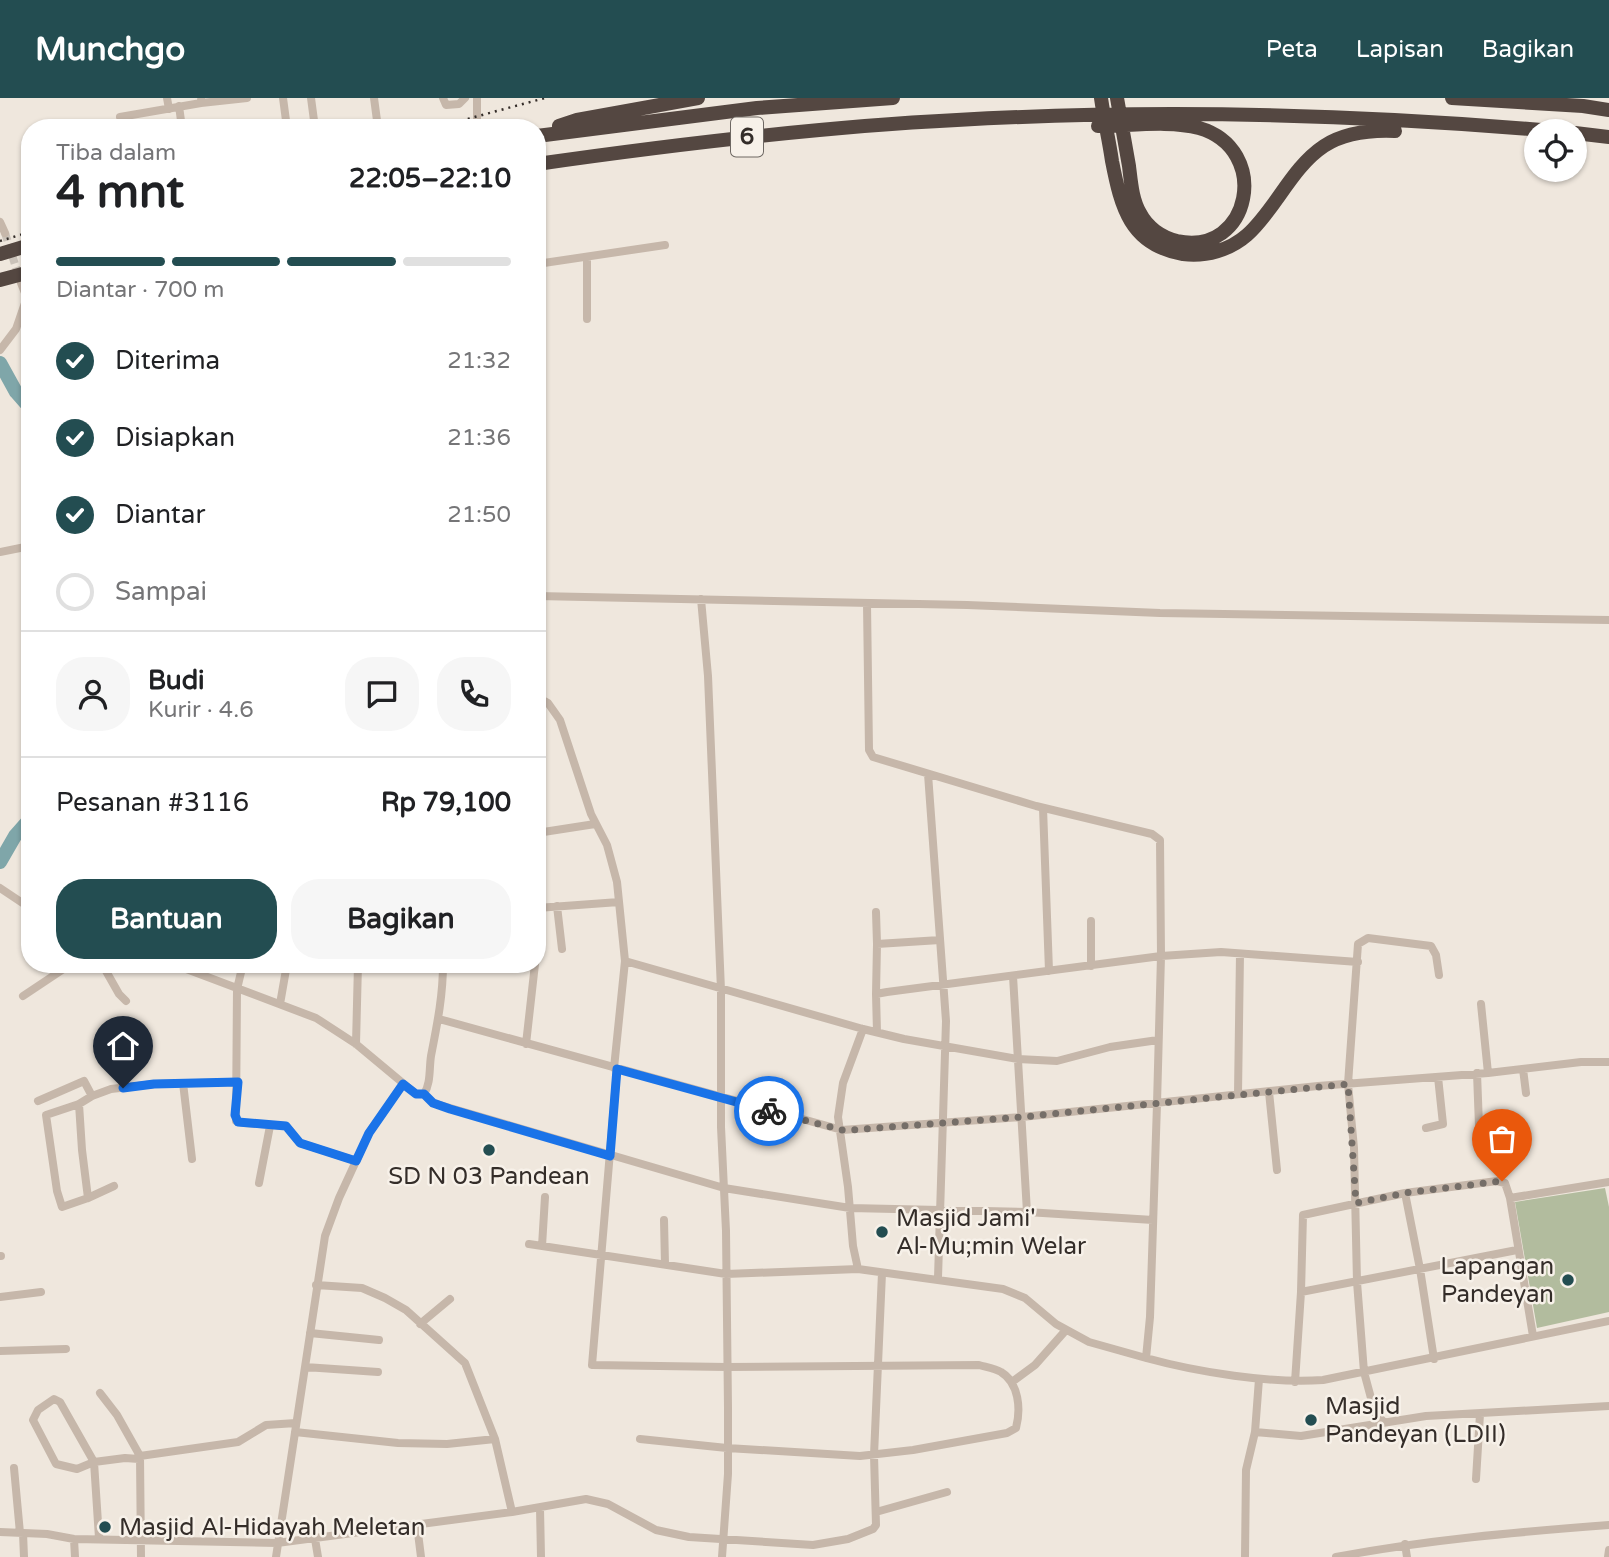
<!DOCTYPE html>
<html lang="id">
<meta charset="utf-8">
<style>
:root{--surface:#fff;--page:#f6f6f6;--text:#202124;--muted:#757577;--line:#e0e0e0;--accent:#234d51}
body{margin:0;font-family:"Varela Round",sans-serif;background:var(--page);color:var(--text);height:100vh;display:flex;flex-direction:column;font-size:26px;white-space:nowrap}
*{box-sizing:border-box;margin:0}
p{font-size:23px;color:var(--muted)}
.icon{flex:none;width:38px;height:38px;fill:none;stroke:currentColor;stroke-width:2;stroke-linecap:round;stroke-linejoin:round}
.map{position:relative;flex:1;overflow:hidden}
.sheet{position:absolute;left:21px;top:21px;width:525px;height:854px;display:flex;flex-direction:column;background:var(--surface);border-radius:28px;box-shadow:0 2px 5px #0004}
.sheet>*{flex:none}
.fabs{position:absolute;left:1524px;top:21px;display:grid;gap:14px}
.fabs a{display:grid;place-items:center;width:63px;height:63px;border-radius:50%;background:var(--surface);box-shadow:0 2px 5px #0004;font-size:35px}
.pin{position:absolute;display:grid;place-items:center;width:60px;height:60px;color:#fff;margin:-72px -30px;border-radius:50% 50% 50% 0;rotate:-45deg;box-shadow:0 0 7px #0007}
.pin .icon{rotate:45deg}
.courier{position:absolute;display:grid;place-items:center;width:70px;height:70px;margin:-35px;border:5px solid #1a73e8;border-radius:50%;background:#fff;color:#222;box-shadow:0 2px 9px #0007}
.overview em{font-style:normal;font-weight:700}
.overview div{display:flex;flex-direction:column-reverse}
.overview{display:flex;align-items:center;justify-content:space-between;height:119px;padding:0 35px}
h1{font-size:46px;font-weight:700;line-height:52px}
.bar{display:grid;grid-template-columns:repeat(4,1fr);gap:10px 7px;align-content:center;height:84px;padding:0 35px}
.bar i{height:9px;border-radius:5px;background:var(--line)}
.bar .active{background:var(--accent)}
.bar p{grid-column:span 4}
.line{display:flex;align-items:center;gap:18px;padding:0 35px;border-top:2px solid var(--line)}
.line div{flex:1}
.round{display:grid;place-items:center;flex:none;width:74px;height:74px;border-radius:28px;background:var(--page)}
ol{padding:0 35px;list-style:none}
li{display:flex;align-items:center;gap:21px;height:77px}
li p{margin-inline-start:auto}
li .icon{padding:7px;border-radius:50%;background:var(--accent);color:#fff;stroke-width:4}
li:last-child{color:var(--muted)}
li i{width:38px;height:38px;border:4px solid var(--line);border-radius:50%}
.action{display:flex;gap:14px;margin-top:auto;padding:14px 35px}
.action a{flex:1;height:80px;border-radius:28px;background:var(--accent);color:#fff;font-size:28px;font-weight:700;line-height:80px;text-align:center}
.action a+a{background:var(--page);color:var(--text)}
header{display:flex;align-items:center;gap:42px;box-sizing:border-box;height:98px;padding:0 35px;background:var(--accent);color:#fff}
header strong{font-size:33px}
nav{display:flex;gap:38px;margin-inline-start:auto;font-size:24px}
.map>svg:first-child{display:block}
.green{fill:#b2bc9e}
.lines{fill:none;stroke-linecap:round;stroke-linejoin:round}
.river{stroke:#7fa6a9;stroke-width:14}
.street-tunnel{stroke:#cac2b9;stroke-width:8;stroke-dasharray:8 4;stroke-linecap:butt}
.street{stroke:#c6b7aa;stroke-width:8}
.highway{stroke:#544741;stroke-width:14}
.rail{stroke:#342d29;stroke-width:2.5;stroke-dasharray:2 5;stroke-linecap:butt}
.done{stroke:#756e68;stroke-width:7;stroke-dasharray:0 12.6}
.route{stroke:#1a73e8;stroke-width:9}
.poi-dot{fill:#234d51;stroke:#f7f1e9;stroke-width:2.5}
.labels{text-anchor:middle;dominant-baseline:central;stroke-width:5;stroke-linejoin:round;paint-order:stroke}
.shield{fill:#f7f1e9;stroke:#6e6863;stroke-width:2}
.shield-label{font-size:23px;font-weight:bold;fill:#342d29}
.poi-label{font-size:24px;fill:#342d29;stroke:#f7f1e9;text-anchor:start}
</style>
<header>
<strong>Munchgo</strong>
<nav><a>Peta</a><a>Lapisan</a><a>Bagikan</a></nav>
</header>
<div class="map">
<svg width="1609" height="1459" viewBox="0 0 1609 1459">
<rect width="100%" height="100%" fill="#efe7dd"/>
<path class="green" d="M 1605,1090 L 1609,1109 L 1609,1214 L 1537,1230 L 1515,1104 Z"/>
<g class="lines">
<path class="river" d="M 0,265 L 16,294 L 30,310
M 0,764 L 15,738 L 30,721"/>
<path class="street-tunnel" d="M 5,135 L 19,179"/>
<path class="street" d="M 167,0 L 169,11
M 283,0 L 287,30
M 311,0 L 315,30
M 374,0 L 378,30
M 443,0 L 446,7 L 459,6 L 465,0
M 201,2 L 201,5 L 247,0
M 179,8 L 182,30
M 120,19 L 201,5
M 477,30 L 477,0
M 0,124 L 5,135
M 587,159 L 587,221
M 537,166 L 665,147
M 21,185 L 29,205
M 0,252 L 16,231 L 26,202
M 0,454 L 30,448
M 537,498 L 967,507 L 1160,515 L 1609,522
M 701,501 L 708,578 L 721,892 L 721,1029 L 726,1133 L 728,1309 L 728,1376 L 722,1459
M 867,506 L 869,652 L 873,659 L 1036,708 L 1152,736 L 1160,742 L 1161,858 L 1157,1006 L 1150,1219 L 1146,1260 C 1197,1274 1271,1286 1323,1282 L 1609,1223
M 537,599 L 548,605 L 560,622 L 591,716 L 607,747 L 617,784 L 625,863 L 614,970
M 928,676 L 946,923 L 938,1180
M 1043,710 L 1049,873
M 537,735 L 595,726
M 0,790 L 30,810
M 557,808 L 562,851
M 537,810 L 619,804
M 876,814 L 877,846
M 1091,823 L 1091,868
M 625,863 L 863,931 L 904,941 L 1018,961 L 1057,963 L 1110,949 L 1158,942
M 102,866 L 119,896 L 126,903
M 173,866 L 316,920 L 356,946 L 416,996 L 424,996 L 433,1005 L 724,1090 L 850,1110 L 1027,1114 L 1153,1122
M 243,866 L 237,891 L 236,1023 L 244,1025 L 286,1028 L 300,1045 L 356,1063
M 1013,878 L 1027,1114
M 876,896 L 877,846 L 940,842
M 23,898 L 71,866
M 280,906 L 287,866
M 1481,906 L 1488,975
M 439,921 L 842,1032 L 1022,1019 L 1318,988 L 1488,975 L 1581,964 L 1609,964
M 877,934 L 876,896 L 887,894 L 1161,858 L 1221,854 L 1358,864
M 356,946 L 358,866
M 526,946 L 535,866
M 617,971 L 592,1267 L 727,1269 L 979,1267 C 986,1269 995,1270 1001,1274 C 1019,1285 1021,1311 1016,1330 L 1007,1335 L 913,1352 L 860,1358 L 727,1350 L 640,1341
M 1523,971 L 1526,995
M 1477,975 L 1479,1028
M 183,985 L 192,1061
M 1269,994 L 1277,1072
M 424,996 C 431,985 429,971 431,958 C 437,927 443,898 443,866
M 1238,996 L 1240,856
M 38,1003 L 84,983 L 92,998
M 79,1006 L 82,1052 L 88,1100 L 62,1109 L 57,1093 L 46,1017 L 79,1006 L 92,998 L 111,991 L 154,986 L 238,984
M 1426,1030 L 1443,1026 L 1438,979
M 259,1085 L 270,1028
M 1405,1095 L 1420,1171 L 1434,1261
M 88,1100 L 114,1088
M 664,1122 L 665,1166
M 529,1146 L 726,1176 L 858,1171 L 1003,1191 L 1025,1200 L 1056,1226 L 1089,1244 L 1146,1260
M 542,1148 L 545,1099
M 0,1158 L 1,1158
M 858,1171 L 853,1148 L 848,1089 L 838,1019 L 843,985 L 863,931
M 316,1187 L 362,1190 L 385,1200 L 406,1212 L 465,1265 L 495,1341 L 512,1414
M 1301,1194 L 1517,1152
M 0,1199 L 41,1194
M 420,1226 L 450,1201
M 310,1235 L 379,1242
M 1533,1238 L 1510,1100 L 1609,1084
M 0,1253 L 66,1251
M 305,1269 L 378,1274
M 1012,1284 L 1035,1267 L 1066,1232
M 1295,1284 L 1301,1194 L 1303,1117 L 1405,1095 L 1497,1083 L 1505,1085 L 1510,1100
M 100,1295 L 117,1317 L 140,1358 L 141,1459
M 54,1301 L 60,1304 L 94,1364 L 77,1371 L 56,1366 L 33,1322 L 38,1312 Z
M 1384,1324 L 1375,1315 L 1364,1274 L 1357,1184 L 1354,1050 L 1348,986 L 1358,846 L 1368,840 L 1431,848 L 1436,857 L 1439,877
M 295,1334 L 398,1345 L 447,1346 L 495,1341
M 1255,1334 L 1301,1338 L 1426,1318 L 1609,1308
M 140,1358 L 238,1344 L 266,1327 L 296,1325
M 14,1370 L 20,1435
M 1476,1381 L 1480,1316
M 540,1410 L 541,1459
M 876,1414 L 947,1394
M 417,1427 L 421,1459
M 0,1434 L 47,1436 L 74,1441 L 277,1445 L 512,1414 L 586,1401 L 608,1406 L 656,1432 L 689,1439 L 813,1447 L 848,1441 L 873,1431 L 876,1427 L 874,1357 L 882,1175
M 23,1435 L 24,1459
M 99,1440 L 94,1364 L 125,1360 L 139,1361
M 74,1441 L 75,1459
M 315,1441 L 318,1459
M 1405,1446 L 1407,1459
M 276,1459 L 325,1138 L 339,1100 L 369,1035 L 403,986
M 1245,1459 L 1246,1372 L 1255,1334 L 1259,1281
M 1336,1459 C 1426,1442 1517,1434 1609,1427
M 1608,1459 L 1609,1452"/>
<path class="highway" d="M 1101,0 C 1104,21 1109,42 1112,63 C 1121,109 1130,147 1183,156 C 1206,159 1230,152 1247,137 C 1276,111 1291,70 1324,48 C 1344,35 1371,32 1395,33
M 1452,0 L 1583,8 L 1609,12
M 559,28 L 577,22 L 698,0
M 1098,28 C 1128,28 1170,22 1199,30 C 1272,51 1251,159 1177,143 C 1161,139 1147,129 1140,115 C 1132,101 1131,84 1129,68 C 1125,45 1121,23 1117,0
M 1575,35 L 1609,39
M 537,38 L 757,10 L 893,0
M 537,66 C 677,46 816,29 957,22 C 1154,11 1357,16 1553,33
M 0,156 L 30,147
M 0,182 L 30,174"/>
<path class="rail" d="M 434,30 L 545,0
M 0,143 L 30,134"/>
</g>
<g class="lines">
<path class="done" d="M 769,1013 L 842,1032 L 850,1032 L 1022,1019 L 1348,986 L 1356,1105 L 1405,1095 L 1502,1083"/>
<path class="route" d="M 123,990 L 154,986 L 238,984 L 235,1017 L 238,1024 L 286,1028 L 300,1045 L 356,1063 L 369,1035 L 403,986 L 416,996 L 424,996 L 433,1005 L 450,1011 L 610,1058 L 617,971 L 769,1013"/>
</g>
<g class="poi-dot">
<circle cx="489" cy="1052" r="7"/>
<circle cx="882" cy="1134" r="7"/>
<circle cx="1568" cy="1182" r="7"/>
<circle cx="1311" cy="1322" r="7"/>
<circle cx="105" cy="1429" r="7"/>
</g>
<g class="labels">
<rect class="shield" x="731" y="19.5" width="32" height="39" rx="5"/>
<g class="shield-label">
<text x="747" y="39">6</text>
</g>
<g class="poi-label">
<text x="489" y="1078" text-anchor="middle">SD N 03 Pandean</text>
<text x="896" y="1120">Masjid Jami'<tspan x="896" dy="28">Al-Mu;min Welar</tspan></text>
<text x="1554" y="1168" text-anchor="end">Lapangan<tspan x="1554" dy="28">Pandeyan</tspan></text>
<text x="1325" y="1308">Masjid<tspan x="1325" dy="28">Pandeyan (LDII)</tspan></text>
<text x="119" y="1429">Masjid Al-Hidayah Meletan</text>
</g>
</g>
</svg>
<div class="fabs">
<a><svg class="icon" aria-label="locate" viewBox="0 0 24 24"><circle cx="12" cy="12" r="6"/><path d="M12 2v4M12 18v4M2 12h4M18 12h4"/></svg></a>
</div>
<div class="pin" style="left:1502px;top:1083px;background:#ea580c"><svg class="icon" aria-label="bag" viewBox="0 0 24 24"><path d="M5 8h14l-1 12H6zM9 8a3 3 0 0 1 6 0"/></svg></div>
<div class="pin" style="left:123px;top:990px;background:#1f2937"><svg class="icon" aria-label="home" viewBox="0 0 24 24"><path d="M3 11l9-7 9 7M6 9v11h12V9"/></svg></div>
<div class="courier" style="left:769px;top:1013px"><svg class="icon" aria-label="bike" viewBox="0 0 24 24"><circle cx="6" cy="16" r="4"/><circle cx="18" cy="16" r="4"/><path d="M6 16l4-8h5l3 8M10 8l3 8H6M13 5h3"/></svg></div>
<section class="sheet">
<div class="overview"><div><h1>4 mnt</h1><p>Tiba dalam</p></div><em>22:05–22:10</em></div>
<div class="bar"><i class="active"></i><i class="active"></i><i class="active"></i><i></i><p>Diantar · 700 m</p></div>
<ol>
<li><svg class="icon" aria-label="check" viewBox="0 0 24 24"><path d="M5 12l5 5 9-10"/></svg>Diterima<p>21:32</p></li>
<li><svg class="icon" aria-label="check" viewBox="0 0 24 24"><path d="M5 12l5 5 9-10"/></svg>Disiapkan<p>21:36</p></li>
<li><svg class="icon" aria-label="check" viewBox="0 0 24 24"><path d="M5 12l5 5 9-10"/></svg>Diantar<p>21:50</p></li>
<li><i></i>Sampai</li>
</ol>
<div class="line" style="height:126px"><a class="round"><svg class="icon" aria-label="person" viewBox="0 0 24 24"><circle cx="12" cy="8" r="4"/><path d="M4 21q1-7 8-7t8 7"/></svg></a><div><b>Budi</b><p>Kurir · 4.6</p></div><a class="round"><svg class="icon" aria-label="chat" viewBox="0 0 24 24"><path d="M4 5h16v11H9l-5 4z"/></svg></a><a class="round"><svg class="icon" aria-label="phone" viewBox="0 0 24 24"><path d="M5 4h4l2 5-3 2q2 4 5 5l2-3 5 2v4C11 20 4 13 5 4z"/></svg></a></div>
<div class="line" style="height:91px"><div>Pesanan #3116</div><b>Rp 79,100</b></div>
<div class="action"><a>Bantuan</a><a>Bagikan</a></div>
</section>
</div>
